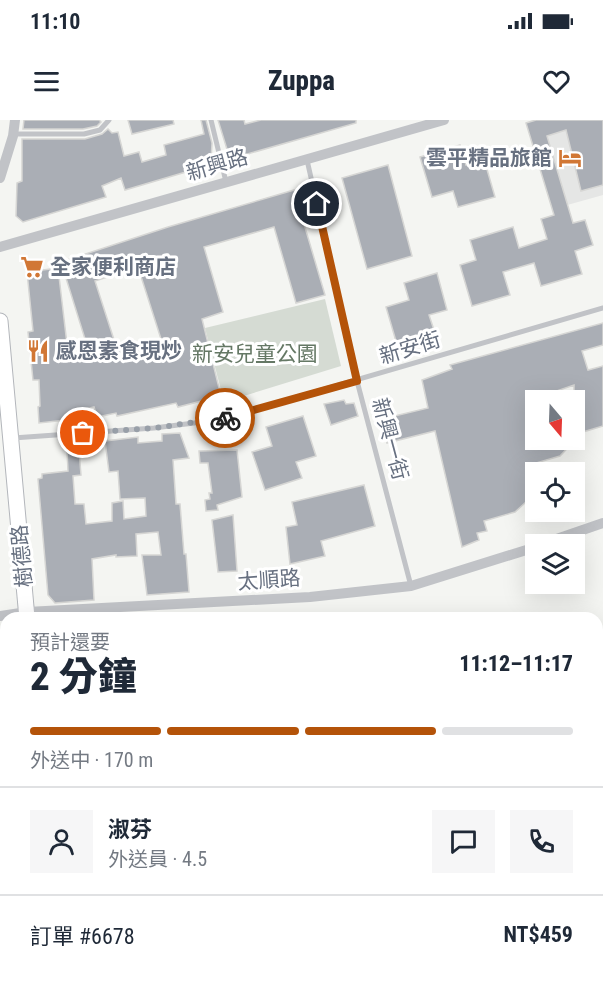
<!DOCTYPE html>
<html lang="zh-TW">
<meta charset="utf-8">
<style>
:root{--surface:#fff;--page:#f6f6f7;--text:#1f2937;--muted:#747a83;--line:#e0e1e3;--accent:#b45309}
body{margin:0;font-family:"Roboto Condensed","Noto Sans TC",sans-serif;background:var(--page);color:var(--text);height:100vh;display:flex;flex-direction:column;font-size:22px;white-space:nowrap}
*{box-sizing:border-box;margin:0}
p{font-size:20px;color:var(--muted)}
.icon{flex:none;width:33px;height:33px;fill:none;stroke:currentColor;stroke-width:2;stroke-linecap:round;stroke-linejoin:round}
.map{position:relative;flex:1;overflow:hidden}
.drawer{position:absolute;left:0px;top:492px;width:603px;height:372px;display:flex;flex-direction:column;background:var(--surface);border-radius:18px 18px 0 0;box-shadow:0 6px 24px #0002}
.drawer>*{flex:none}
.needle{width:39px;rotate:161deg}
.controls{position:absolute;left:525px;top:270px;display:grid;gap:12px}
.controls a{display:grid;place-items:center;width:60px;height:60px;border-radius:0px;background:var(--surface);box-shadow:0 6px 24px #0002;font-size:30px}
.pin{position:absolute;display:grid;place-items:center;width:51px;height:51px;color:#fff;margin:-26px;border:3px solid #fff;border-radius:50%;box-shadow:0 2px 6px #0007}
.courier{position:absolute;display:grid;place-items:center;width:60px;height:60px;margin:-30px;border:4px solid #b45309;border-radius:50%;background:#fff;color:#222;box-shadow:0 2px 8px #0007}
.head em{font-style:normal;font-weight:800}
.head div{display:flex;flex-direction:column-reverse}
.head{display:flex;align-items:center;justify-content:space-between;height:102px;padding:0 30px}
h1{font-size:39px;font-weight:800;line-height:45px}
.bar{display:grid;grid-template-columns:repeat(4,1fr);gap:9px 6px;align-content:center;height:72px;padding:0 30px}
.bar i{height:8px;border-radius:4px;background:var(--line)}
.bar .current{background:var(--accent)}
.bar p{grid-column:span 4}
.line{display:flex;align-items:center;gap:15px;padding:0 30px;border-top:2px solid var(--line)}
.line div{flex:1}
.round{display:grid;place-items:center;flex:none;width:63px;height:63px;border-radius:0px;background:var(--page)}
.status{display:flex;justify-content:space-between;align-items:center;height:42px;padding:0 30px;background:var(--surface);direction:ltr}
.status svg{height:16px;fill:currentColor}
header{display:flex;justify-content:space-between;align-items:center;height:78px;padding:0 30px;background:var(--surface);font-size:27px;font-weight:800}
.map>svg:first-child{display:block}
.built{fill:#e5e6e5}
.green{fill:#d5dbd3}
.building{fill:#aaaeb5;stroke:#d6d6d4;stroke-width:1.5;fill-rule:evenodd}
.lines{fill:none;stroke-linecap:round;stroke-linejoin:round}
.secondary-casing{stroke:#b3b6bb;stroke-width:17}
.lane{stroke:#c1c3c7;stroke-width:5}
.street{stroke:#c1c3c7;stroke-width:10}
.secondary{stroke:#fff;stroke-width:15}
.done{stroke:#989fa8;stroke-width:6;stroke-dasharray:0 10.8}
.route{stroke:#b45309;stroke-width:8}
.labels{text-anchor:middle;dominant-baseline:central;stroke-width:6;stroke-linejoin:round;paint-order:stroke}
.poi-label{font-size:21px;font-weight:bold;fill:#677080;stroke:#fff;text-anchor:start}
.street-label{font-size:21px;fill:#677080;stroke:#fff}
.park-label{font-size:21px;fill:#657865;stroke:#fff}
</style>
<div class="status"><b>11:10</b><svg viewBox="0 0 49 12"><path d="M0 12V9h3v3zM5 12V6h3v6zM10 12V3h3v9zM15 12V0h3v12zM26 1h20v11H26zM47 4h2v5h-2z"/></svg></div>
<header><svg class="icon" aria-label="menu" viewBox="0 0 24 24"><path d="M4 6h16M4 12h16M4 18h16"/></svg>Zuppa<svg class="icon" aria-label="heart" viewBox="0 0 24 24"><path d="M12 20l-8-8c-3-5 5-10 8-4 3-6 11-1 8 4z"/></svg></header>
<div class="map">
<svg width="603" height="864" viewBox="0 0 603 864">
<rect width="100%" height="100%" fill="#f4f5f2"/>
<path class="built" d="M 534,0 L 603,0 L 603,75 L 553,89 L 526,2 Z"/>
<path class="green" d="M 325,179 L 341,246 L 224,282 L 205,208 Z"/>
<path class="building" d="M 24,0 L 99,0 L 101,2 L 97,6 L 83,9 L 23,9 Z
M 128,0 L 173,0 L 174,4 L 132,14 Z
M 201,0 L 206,0 L 212,23 L 211,41 L 206,46 L 125,70 L 121,58 L 102,66 L 106,77 L 23,102 L 16,96 L 17,63 L 22,61 L 22,19 L 85,19 L 102,14 L 108,9 L 112,13 L 118,12 L 124,36 L 139,32 L 142,42 L 166,35 L 164,25 L 204,14 Z
M 218,0 L 244,0 L 245,4 L 261,0 L 356,0 L 356,3 L 230,39 Z
M 536,0 L 603,0 L 603,65 L 581,71 L 566,10 L 547,16 L 573,103 L 585,100 L 593,125 L 575,131 L 582,154 L 541,166 L 534,143 L 503,152 L 510,175 L 472,186 L 460,145 L 476,140 L 470,120 L 513,107 L 519,128 L 547,119 L 541,99 L 554,95 L 526,3 Z
M 460,25 L 466,45 L 484,39 L 495,77 L 458,87 L 453,71 L 432,77 L 420,37 Z
M 388,45 L 412,136 L 367,149 L 342,58 Z
M 294,70 L 325,175 L 296,183 L 274,107 L 204,127 L 223,192 L 202,199 L 221,276 L 178,287 L 176,283 L 117,296 L 116,293 L 97,297 L 94,287 L 74,292 L 75,299 L 39,303 L 38,287 L 40,286 L 39,260 L 33,260 L 28,212 L 33,211 L 27,152 L 58,148 L 69,241 L 90,235 L 61,142 L 168,107 ZM 138,147 L 161,219 L 117,229 L 95,161 Z
M 437,153 L 447,190 L 429,195 L 436,216 L 398,228 L 386,187 L 409,180 L 404,163 Z
M 603,203 L 603,225 L 582,231 L 588,250 L 603,246 L 603,306 L 583,312 L 560,336 L 536,343 L 536,373 L 515,392 L 484,401 L 487,411 L 477,413 L 479,420 L 462,427 L 435,311 L 387,323 L 382,299 L 428,288 L 422,260 L 452,249 L 450,245 ZM 574,265 L 574,320 L 536,320 L 536,278 Z
M 344,280 L 346,284 L 354,283 L 358,296 L 331,305 L 324,284 Z
M 303,296 L 316,336 L 296,342 L 302,358 L 265,370 L 252,332 L 272,326 L 266,307 Z
M 180,313 L 189,338 L 173,340 L 176,384 L 180,384 L 184,434 L 186,434 L 189,472 L 147,475 L 142,435 L 161,435 L 158,412 L 136,414 L 137,436 L 116,437 L 116,435 L 92,439 L 94,480 L 55,483 L 48,475 L 38,359 L 42,358 L 42,354 L 68,351 L 67,331 L 79,330 L 81,355 L 73,356 L 75,384 L 84,384 L 86,404 L 112,401 L 112,383 L 123,381 L 124,399 L 146,396 L 145,378 L 120,379 L 118,351 L 109,352 L 105,321 L 138,317 L 138,323 L 162,321 L 162,314 Z
M 237,330 L 242,377 L 217,385 L 218,390 L 206,391 L 205,380 L 210,379 L 209,373 L 212,373 L 208,343 L 200,343 L 199,331 Z
M 364,365 L 375,406 L 321,421 L 325,436 L 290,444 L 286,407 L 297,405 L 292,382 Z
M 233,395 L 237,451 L 218,452 L 212,400 Z"/>
<g class="lines">
<g class="secondary-casing">
<path id="secondary" d="M 0,201 L 27,498
M 45,858 L 45,864"/>
</g>
<path class="lane" d="M 211,0 L 226,62
M 14,14 L 84,14 L 100,10 L 109,0
M 307,40 L 357,261 L 411,466
M 13,318 L 154,308 L 218,300 L 603,188
M 183,858 L 187,864
M 262,864 L 280,858"/>
<path class="street" d="M 0,58 L 13,16 L 15,0
M 0,127 L 444,0
M 542,424 L 603,403
M 0,496 L 27,492 L 310,477 L 411,466 L 536,427"/>
<use href="#secondary" class="secondary"/>
</g>
<g class="lines">
<path class="done" d="M 83,313 L 154,308 L 225,298"/>
<path class="route" d="M 225,298 L 357,261 L 317,84"/>
</g>
<defs>
<g id="hotel-bare" transform="scale(1.8)"><path d="M-6-4.5h1.5V1H6V5H4.5V3h-9V5H-6ZM-4 0a1.8 1.8 0 1 1 3.6 0ZM.5 0V-2.5h3Q6-2.5 6 0Z" fill="#d17735" stroke="#fff" stroke-width="2.5" paint-order="stroke"/></g>
<g id="supermarket-bare" transform="scale(1.8)"><path d="M-6-5.5h2.5l.6 2H6L4.5 2H-2.5L-4.4-4H-6ZM-1.5 3.2a1.3 1.3 0 1 0 .1 0ZM3 3.2a1.3 1.3 0 1 0 .1 0Z" fill="#d17735" stroke="#fff" stroke-width="2.5" paint-order="stroke"/></g>
<g id="restaurant-bare" transform="scale(1.8)"><path d="M-5-6h1v4h1v-4h1v4h1v-4h1v5L-1.5 .5V6h-2V.5L-5-1ZM5-6V6H3V1.5H1.5Q1.5-4 5-6Z" fill="#d17735" stroke="#fff" stroke-width="2.5" paint-order="stroke"/></g>
</defs>
<g fill-rule="evenodd">
<use href="#hotel-bare" x="570" y="38"/>
<use href="#supermarket-bare" x="32" y="147"/>
<use href="#restaurant-bare" x="38" y="231"/>
</g>
<g class="labels">
<g class="poi-label">
<text x="552" y="38" text-anchor="end">雲平精品旅館</text>
<text x="50" y="147">全家便利商店</text>
<text x="56" y="231">感恩素食現炒</text>
</g>
<g class="street-label">
<text transform="translate(217 45) rotate(-16)">新興路</text>
<text transform="translate(410 228) rotate(-17)">新安街</text>
<text transform="translate(390 319) rotate(75)">新興一街</text>
<text transform="translate(22 436) rotate(-95)">樹德路</text>
<text transform="translate(269 460) rotate(-4)">太順路</text>
</g>
<g class="park-label">
<text x="255" y="234">新安兒童公園</text>
</g>
</g>
</svg>
<div class="controls">
<a><svg class="needle" viewBox="-14 -14 28 28"><path d="M0-13l5 13h-10z" fill="#e53935"/><path d="M0 13l5-13h-10z" fill="#747a83"/></svg></a>
<a><svg class="icon" aria-label="locate" viewBox="0 0 24 24"><circle cx="12" cy="12" r="6"/><path d="M12 2v4M12 18v4M2 12h4M18 12h4"/></svg></a>
<a><svg class="icon" aria-label="layers" viewBox="0 0 24 24"><path d="M12 4l9 5-9 5-9-5zM3 14l9 5 9-5"/></svg></a>
</div>
<div class="pin" style="left:83px;top:313px;background:#ea580c"><svg class="icon" aria-label="bag" viewBox="0 0 24 24"><path d="M5 8h14l-1 12H6zM9 8a3 3 0 0 1 6 0"/></svg></div>
<div class="pin" style="left:317px;top:84px;background:#1f2937"><svg class="icon" aria-label="home" viewBox="0 0 24 24"><path d="M3 11l9-7 9 7M6 9v11h12V9"/></svg></div>
<div class="courier" style="left:225px;top:298px"><svg class="icon" aria-label="bike" viewBox="0 0 24 24"><circle cx="6" cy="16" r="4"/><circle cx="18" cy="16" r="4"/><path d="M6 16l4-8h5l3 8M10 8l3 8H6M13 5h3"/></svg></div>
<section class="drawer">
<div class="head"><div><h1>2 分鐘</h1><p>預計還要</p></div><em>11:12–11:17</em></div>
<div class="bar"><i class="current"></i><i class="current"></i><i class="current"></i><i></i><p>外送中 · 170 m</p></div>
<div class="line" style="height:108px"><a class="round"><svg class="icon" aria-label="person" viewBox="0 0 24 24"><circle cx="12" cy="8" r="4"/><path d="M4 21q1-7 8-7t8 7"/></svg></a><div><b>淑芬</b><p>外送員 · 4.5</p></div><a class="round"><svg class="icon" aria-label="chat" viewBox="0 0 24 24"><path d="M4 5h16v11H9l-5 4z"/></svg></a><a class="round"><svg class="icon" aria-label="phone" viewBox="0 0 24 24"><path d="M5 4h4l2 5-3 2q2 4 5 5l2-3 5 2v4C11 20 4 13 5 4z"/></svg></a></div>
<div class="line" style="height:78px"><div>訂單 #6678</div><b>NT$459</b></div>
</section>
</div>
